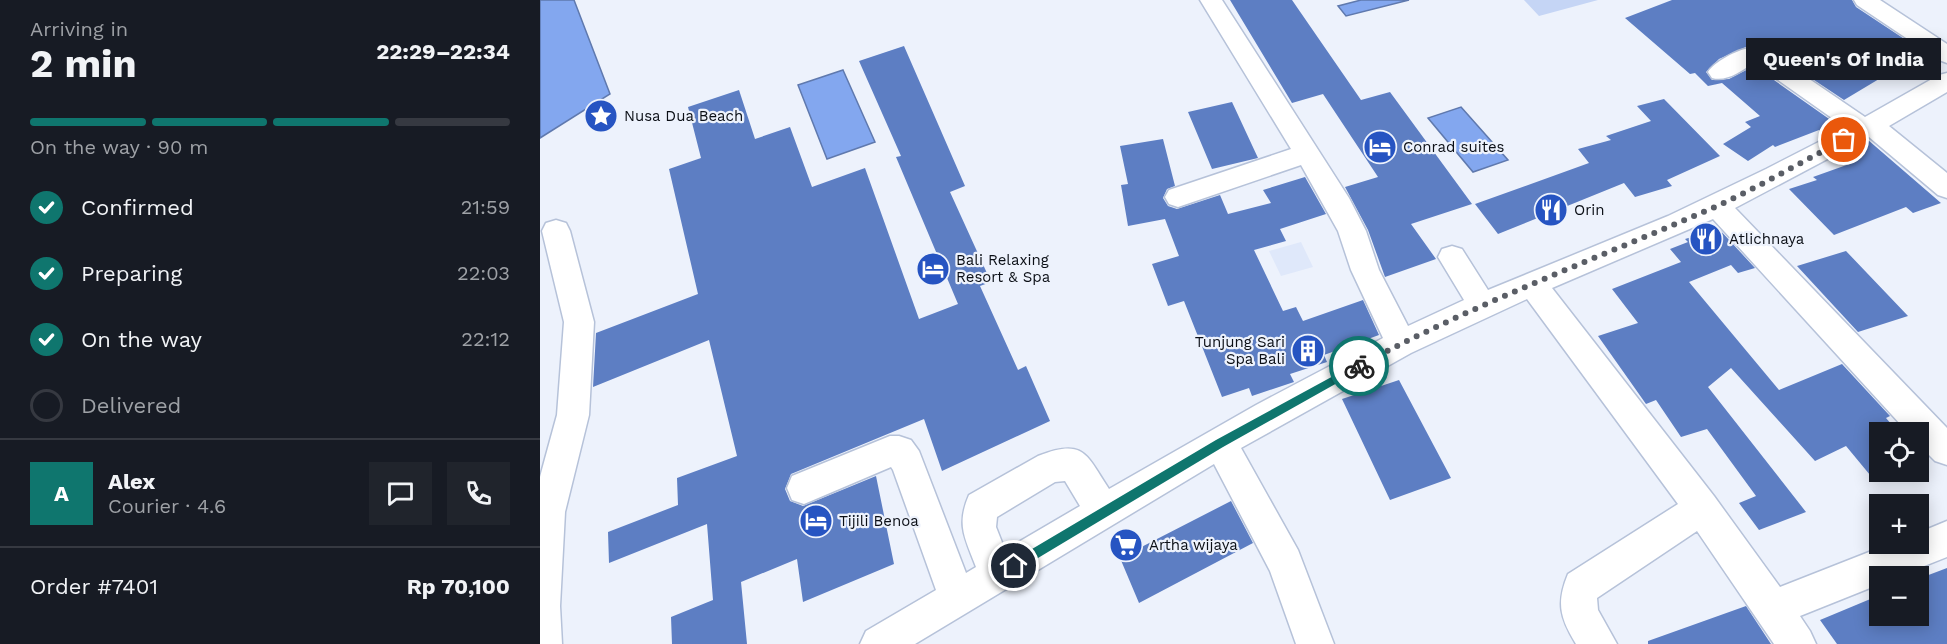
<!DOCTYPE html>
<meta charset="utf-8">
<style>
:root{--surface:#171b24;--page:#20242c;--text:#f1f3f6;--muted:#9ea1a6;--line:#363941;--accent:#0f766e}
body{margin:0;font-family:"Work Sans",sans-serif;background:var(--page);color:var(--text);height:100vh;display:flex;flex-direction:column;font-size:22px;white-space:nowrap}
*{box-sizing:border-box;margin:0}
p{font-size:20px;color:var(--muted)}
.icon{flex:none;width:33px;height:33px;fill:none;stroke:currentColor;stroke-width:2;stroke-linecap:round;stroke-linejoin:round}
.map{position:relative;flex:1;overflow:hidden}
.details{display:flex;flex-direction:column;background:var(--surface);width:540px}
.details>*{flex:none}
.tools{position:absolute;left:1329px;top:422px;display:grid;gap:12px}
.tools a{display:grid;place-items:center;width:60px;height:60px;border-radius:0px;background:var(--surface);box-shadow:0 3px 15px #0003;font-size:30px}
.pin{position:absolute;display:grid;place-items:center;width:51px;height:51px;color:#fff;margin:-26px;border:3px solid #fff;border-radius:50%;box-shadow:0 2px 6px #0007}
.courier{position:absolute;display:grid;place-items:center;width:60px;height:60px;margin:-30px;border:4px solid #0f766e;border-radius:50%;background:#fff;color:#222;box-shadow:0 2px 8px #0007}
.bubble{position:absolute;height:42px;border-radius:0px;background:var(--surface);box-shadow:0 3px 15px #0003;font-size:20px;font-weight:700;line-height:42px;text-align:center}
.summary em{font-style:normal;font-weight:700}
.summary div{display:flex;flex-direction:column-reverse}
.summary{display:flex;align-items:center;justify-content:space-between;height:102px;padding:0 30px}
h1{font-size:39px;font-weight:700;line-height:45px}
.bar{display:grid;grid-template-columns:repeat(4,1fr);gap:9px 6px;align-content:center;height:72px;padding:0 30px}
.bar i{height:8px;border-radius:4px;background:var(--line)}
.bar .selected{background:var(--accent)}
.bar p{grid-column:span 4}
.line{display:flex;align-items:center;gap:15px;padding:0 30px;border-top:2px solid var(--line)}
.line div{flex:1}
.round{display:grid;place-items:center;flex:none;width:63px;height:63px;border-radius:0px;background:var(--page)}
ol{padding:0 30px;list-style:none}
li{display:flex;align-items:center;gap:18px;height:66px}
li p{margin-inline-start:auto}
li .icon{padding:6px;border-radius:50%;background:var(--accent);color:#fff;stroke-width:4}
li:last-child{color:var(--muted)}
li i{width:33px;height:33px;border:3px solid var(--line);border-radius:50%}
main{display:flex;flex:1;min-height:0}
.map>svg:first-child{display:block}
.built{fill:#dfe8fa}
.green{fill:#c5d5f5}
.water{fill:#83a7ef;stroke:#5f79ae;stroke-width:1.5}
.building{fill:#5d7ec3}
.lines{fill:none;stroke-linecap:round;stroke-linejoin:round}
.minor-casing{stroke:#b6c2d9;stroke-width:3}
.minor{fill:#fff;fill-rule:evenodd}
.route{fill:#0f766e}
.done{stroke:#5a5e66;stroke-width:6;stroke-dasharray:0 10.8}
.labels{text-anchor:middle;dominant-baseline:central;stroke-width:4.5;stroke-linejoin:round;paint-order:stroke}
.poi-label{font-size:15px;fill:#0b0f16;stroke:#edf2fc;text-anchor:start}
</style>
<main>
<section class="details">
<div class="summary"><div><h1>2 min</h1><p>Arriving in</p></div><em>22:29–22:34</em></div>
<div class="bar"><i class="selected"></i><i class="selected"></i><i class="selected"></i><i></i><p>On the way · 90 m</p></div>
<ol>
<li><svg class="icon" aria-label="check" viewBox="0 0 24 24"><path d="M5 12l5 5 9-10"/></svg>Confirmed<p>21:59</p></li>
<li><svg class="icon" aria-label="check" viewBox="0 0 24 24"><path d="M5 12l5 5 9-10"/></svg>Preparing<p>22:03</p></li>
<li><svg class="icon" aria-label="check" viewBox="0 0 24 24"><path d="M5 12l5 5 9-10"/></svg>On the way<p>22:12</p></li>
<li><i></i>Delivered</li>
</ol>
<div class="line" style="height:108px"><b class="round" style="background:var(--accent);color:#fff">A</b><div><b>Alex</b><p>Courier · 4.6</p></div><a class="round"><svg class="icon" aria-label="chat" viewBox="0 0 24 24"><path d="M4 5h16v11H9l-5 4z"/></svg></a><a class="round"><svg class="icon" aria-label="phone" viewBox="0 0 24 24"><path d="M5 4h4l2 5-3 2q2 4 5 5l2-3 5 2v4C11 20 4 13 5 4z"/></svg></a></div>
<div class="line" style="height:78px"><div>Order #7401</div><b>Rp 70,100</b></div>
</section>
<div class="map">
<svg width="1407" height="644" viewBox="0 0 1407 644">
<rect width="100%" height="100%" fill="#edf2fc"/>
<path class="built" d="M 761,242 L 773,267 L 741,276 L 729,251 Z"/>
<path class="green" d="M 984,0 L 1058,0 L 999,16 Z"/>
<path class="water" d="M 0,0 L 34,0 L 70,94 L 0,138 Z
M 821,0 L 869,0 L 806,16 L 798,6 Z
M 303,70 L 335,142 L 287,159 L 258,85 Z
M 921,107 L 968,160 L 933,172 L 888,118 Z"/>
<path class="building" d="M 690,0 L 752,0 L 821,100 L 850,92 L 932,204 L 871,224 L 896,259 L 845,277 L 828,230 L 805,187 L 838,177 L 783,94 L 752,103 Z
M 1132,0 L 1312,0 L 1316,7 L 1384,52 L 1304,100 L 1226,48 L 1208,46 L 1179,59 L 1166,72 L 1172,80 L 1189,79 L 1214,66 L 1302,128 L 1286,136 L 1279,130 L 1235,147 L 1233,145 L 1208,161 L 1183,144 L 1211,127 L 1205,122 L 1220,116 L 1182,83 L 1168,86 L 1155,73 L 1150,74 L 1085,18 Z
M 364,46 L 425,186 L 410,192 L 451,282 L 440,286 L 478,370 L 486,366 L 510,421 L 402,471 L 384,419 L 251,474 L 245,489 L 250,501 L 263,506 L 336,476 L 354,564 L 263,602 L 257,559 L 201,582 L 207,644 L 132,644 L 131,617 L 173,600 L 167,524 L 69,563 L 68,532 L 138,505 L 137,478 L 197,456 L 169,340 L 53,387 L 56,333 L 158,294 L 129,169 L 161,158 L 148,107 L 199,90 L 215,139 L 250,127 L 272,187 L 325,168 L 379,319 L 418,304 L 356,157 L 361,156 L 319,61 Z
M 1124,99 L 1180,156 L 1127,180 L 1132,186 L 1095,197 L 1084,183 L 958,234 L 935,204 L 1049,163 L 1038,149 L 1071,140 L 1066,136 L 1111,121 L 1097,106 Z
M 692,102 L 718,158 L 672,169 L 648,112 Z
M 623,139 L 635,186 L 627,189 L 623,198 L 628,206 L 637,209 L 680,195 L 688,214 L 731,203 L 723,190 L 765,177 L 786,214 L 740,229 L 746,241 L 714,250 L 743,311 L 756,307 L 763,321 L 823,300 L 839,335 L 784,355 L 787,362 L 750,374 L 754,382 L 712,396 L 709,388 L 682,397 L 644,301 L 628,306 L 612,264 L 639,256 L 625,219 L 588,226 L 581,185 L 588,184 L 580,146 Z
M 1328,140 L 1401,203 L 1373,213 L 1366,207 L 1294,235 L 1249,189 L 1277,180 L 1273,177 L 1315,162 L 1305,152 Z
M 1179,229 L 1215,268 L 1198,273 L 1191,265 L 1149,282 L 1239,390 L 1302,364 L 1350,416 L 1346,418 L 1358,432 L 1340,432 L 1340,471 L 1361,471 L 1335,481 L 1306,446 L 1275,461 L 1191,368 L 1168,387 L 1266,512 L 1219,530 L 1199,503 L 1216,496 L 1167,429 L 1141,437 L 1116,400 L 1106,404 L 1058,336 L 1098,323 L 1072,289 L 1141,262 L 1130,249 L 1148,242 L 1145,239 Z
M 1306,251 L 1368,316 L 1318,332 L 1257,266 Z
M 859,380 L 911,478 L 850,500 L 802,399 Z
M 691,501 L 713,543 L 599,603 L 580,558 Z
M 1407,568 L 1407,644 L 1297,644 L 1280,620 L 1340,595 L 1340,615 L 1378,615 L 1378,579 Z
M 1206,606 L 1231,644 L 1108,644 L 1108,641 Z"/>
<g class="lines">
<g class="minor-casing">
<path id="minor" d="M 660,0 L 682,0 L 809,198 L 826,231 L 839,270 L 868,326 L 924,300 L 898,257 L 902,249 L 912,246 L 922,249 L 948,290 L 1128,216 L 1226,169 L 1306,128 L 1214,63 C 1201,71 1187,82 1172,78 L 1168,72 C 1174,62 1197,50 1209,48 C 1216,47 1222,49 1228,51 L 1325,117 L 1399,75 L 1407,73 L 1407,92 L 1349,126 L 1407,173 L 1407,198 L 1398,195 L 1329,137 L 1195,208 L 1407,428 L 1407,465 L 1395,461 L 1378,444 L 1378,432 L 1367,432 L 1362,426 L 1173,219 L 1012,288 L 1174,496 L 1240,587 L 1352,543 L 1378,543 L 1378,533 L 1407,521 L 1407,557 L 1359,576 L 1340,576 L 1340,584 L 1260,616 L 1270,631 L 1276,644 L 1234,644 L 1157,531 L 1057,598 L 1058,610 L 1077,644 L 1036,644 C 1020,618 1016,603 1028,574 L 1138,504 L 987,299 L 871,353 L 701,448 L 758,550 L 794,644 L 756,644 L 730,571 L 674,464 L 375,644 L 320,644 L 326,631 L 396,590 L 353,470 L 351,467 L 264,504 L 252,500 L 247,488 L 252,476 L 350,436 L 359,436 L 371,440 L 379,451 L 426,573 L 436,567 C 425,538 416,525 429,495 L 498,456 C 544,438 546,454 569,489 L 716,405 L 843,338 L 811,270 L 798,231 L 761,165 L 638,207 L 629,204 L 625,197 L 629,190 L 751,149 ZM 525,481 L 540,506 L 465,550 L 456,527 L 457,517 L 515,482 Z
M 1314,0 L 1340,0 L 1407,44 L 1407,63 L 1399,60 L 1317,5 Z
M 16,220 L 26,223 L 30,231 L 54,322 L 49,415 L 25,512 L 20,606 L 22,644 L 0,644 L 0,477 L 17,415 L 24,322 L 2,231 L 6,223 Z"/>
</g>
<use href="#minor" class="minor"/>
</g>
<path class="route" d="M 819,362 L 822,363 L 822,369 L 683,447 L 478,570 L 470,570 L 470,562 L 676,440 Z"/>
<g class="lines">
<path class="done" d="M 819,366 C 933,304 1056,259 1175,207 C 1219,187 1261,162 1304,140"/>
</g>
<defs>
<g id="sight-disc" transform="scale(1.725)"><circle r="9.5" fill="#2654c2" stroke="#edf2fc"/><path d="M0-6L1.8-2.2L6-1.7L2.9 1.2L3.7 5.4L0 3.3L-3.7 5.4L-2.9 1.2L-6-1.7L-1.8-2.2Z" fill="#fff"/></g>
<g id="hotel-disc" transform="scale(1.725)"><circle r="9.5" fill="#2654c2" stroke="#edf2fc"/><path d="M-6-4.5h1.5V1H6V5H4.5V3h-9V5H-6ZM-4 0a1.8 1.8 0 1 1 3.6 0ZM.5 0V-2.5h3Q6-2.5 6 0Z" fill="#fff"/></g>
<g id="restaurant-disc" transform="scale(1.725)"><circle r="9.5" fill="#2654c2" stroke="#edf2fc"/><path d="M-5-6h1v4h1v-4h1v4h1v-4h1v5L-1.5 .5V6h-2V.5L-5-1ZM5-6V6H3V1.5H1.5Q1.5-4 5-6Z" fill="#fff"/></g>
<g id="building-disc" transform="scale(1.725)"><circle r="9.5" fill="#2654c2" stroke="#edf2fc"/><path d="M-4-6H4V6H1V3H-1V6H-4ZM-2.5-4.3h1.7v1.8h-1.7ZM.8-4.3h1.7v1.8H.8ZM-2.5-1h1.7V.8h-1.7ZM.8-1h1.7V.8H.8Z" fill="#fff"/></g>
<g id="supermarket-disc" transform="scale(1.725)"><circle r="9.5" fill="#2654c2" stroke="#edf2fc"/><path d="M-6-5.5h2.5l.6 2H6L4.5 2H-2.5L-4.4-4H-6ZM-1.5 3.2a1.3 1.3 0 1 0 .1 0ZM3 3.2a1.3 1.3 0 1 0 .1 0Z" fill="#fff"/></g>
</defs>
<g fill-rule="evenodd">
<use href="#sight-disc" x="61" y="116"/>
<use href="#hotel-disc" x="840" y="147"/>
<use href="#restaurant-disc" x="1011" y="210"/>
<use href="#restaurant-disc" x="1166" y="239"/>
<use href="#hotel-disc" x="393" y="269"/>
<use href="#building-disc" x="768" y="351"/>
<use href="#hotel-disc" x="276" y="521"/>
<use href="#supermarket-disc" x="586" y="545"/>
</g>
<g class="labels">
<g class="poi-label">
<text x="84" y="116">Nusa Dua Beach</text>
<text x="863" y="147">Conrad suites</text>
<text x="1034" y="210">Orin</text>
<text x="1189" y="239">Atlichnaya</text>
<text x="416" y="260">Bali Relaxing<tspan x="416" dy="17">Resort &amp; Spa</tspan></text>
<text x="745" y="342" text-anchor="end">Tunjung Sari<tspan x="745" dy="17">Spa Bali</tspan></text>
<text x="299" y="521">Tijili Benoa</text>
<text x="609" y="545">Artha wijaya</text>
</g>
</g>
</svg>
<div class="tools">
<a><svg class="icon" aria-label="locate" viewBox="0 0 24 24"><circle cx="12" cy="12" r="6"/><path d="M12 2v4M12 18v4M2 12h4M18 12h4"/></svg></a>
<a>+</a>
<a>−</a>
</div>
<div class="pin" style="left:1304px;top:140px;background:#ea580c"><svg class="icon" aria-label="bag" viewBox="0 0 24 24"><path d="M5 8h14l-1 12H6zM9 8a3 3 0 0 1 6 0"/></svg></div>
<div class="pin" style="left:474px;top:566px;background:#1f2937"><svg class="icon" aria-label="home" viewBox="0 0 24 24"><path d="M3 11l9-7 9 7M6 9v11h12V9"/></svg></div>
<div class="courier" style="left:819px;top:366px"><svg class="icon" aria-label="bike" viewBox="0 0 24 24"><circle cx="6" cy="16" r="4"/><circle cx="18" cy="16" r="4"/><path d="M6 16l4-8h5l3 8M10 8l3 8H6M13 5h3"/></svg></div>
<div class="bubble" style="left:1206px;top:38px;width:195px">Queen's Of India</div>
</div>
</main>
